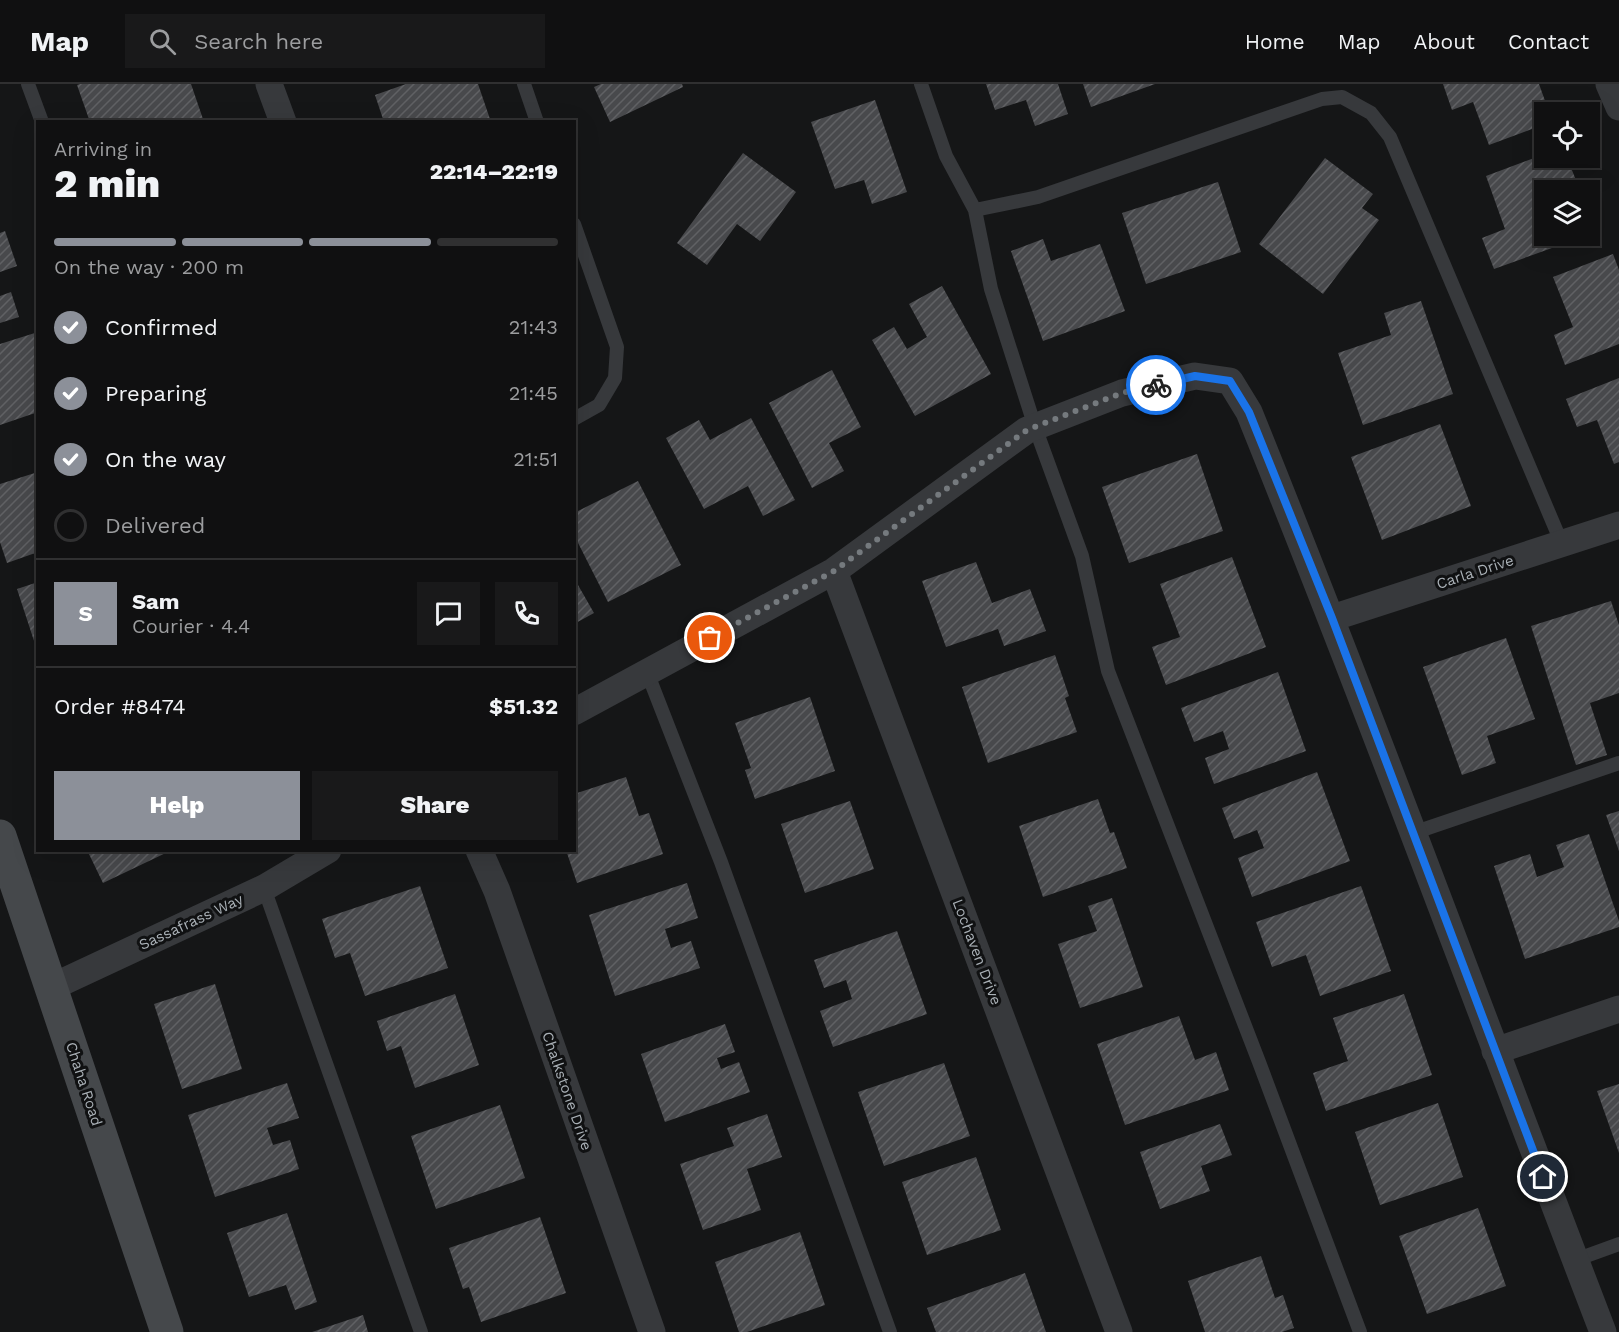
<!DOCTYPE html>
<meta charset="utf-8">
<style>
:root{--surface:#101011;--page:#19191a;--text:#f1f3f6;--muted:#9c9d9f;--line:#303031;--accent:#8c9099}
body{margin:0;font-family:"Work Sans",sans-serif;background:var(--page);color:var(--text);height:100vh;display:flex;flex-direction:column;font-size:22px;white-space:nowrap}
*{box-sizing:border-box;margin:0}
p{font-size:20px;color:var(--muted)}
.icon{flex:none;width:33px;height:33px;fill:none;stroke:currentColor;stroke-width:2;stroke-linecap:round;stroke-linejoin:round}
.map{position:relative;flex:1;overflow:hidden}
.details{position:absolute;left:36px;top:36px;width:540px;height:732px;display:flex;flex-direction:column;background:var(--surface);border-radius:0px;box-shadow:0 6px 24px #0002,0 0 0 2px var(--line)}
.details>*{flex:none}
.fabs{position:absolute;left:1534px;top:18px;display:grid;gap:12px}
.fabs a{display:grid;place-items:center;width:66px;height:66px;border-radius:0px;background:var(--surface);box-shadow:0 6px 24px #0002,0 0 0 2px var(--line);font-size:30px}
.pin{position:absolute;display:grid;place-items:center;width:51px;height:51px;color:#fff;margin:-26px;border:3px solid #fff;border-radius:50%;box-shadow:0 2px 6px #0007}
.courier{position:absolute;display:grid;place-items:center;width:60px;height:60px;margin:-30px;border:4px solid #1a73e8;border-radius:50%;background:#fff;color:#222;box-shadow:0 2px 8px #0007}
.overview em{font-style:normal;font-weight:800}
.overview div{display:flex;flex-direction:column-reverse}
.overview{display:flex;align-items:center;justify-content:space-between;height:102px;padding:0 18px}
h1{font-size:39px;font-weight:800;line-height:45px}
.bar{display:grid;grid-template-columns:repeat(4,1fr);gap:9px 6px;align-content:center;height:72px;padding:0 18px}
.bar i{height:8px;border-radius:4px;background:var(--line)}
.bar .active{background:var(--accent)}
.bar p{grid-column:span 4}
.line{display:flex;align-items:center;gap:15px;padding:0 18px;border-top:2px solid var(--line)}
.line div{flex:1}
.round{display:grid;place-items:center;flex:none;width:63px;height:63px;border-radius:0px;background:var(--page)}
ol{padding:0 18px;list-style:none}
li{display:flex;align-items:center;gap:18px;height:66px}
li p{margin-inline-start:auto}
li .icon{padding:6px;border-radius:50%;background:var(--accent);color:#fff;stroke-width:4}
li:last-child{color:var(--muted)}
li i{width:33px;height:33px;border:3px solid var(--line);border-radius:50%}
.button{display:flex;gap:12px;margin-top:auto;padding:12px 18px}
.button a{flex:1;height:69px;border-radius:0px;background:var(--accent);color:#fff;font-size:24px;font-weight:800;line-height:69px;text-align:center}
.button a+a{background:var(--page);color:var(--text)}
header{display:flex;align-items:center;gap:36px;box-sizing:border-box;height:84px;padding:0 30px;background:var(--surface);border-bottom:2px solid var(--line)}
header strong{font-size:28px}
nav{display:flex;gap:33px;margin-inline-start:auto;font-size:21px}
.search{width:420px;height:54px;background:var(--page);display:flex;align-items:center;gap:15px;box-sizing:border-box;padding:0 21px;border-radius:0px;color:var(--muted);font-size:22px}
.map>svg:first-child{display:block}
.building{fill:url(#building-hatch)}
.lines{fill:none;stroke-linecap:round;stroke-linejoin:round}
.lane{stroke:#37393c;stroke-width:14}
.street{stroke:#37393c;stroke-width:27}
.secondary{stroke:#45484b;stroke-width:33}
.done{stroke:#757a7e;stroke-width:6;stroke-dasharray:0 10.8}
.route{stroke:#1a73e8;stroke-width:8}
.labels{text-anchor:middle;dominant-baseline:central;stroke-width:6;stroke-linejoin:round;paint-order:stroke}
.street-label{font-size:15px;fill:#a9b0b6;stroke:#101112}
</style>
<header>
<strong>Map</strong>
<div class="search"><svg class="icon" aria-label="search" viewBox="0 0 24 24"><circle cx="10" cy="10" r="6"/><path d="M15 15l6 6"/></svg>Search here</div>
<nav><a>Home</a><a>Map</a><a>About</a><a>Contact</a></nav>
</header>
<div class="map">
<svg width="1619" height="1248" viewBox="0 0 1619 1248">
<defs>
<pattern id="building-hatch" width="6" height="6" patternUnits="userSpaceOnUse" patternTransform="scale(1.5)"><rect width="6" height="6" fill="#48494c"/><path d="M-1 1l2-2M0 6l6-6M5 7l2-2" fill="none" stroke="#606164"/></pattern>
</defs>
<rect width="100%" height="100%" fill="#151617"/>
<path class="building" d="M 80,0 L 191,0 L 204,38 L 90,38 L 77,1 Z
M 406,0 L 478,0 L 491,38 L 384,38 L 375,11 Z
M 601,0 L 682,0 L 683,3 L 610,38 L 594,3 Z
M 986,0 L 1058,0 L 1068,30 L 1035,42 L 1026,16 L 995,26 Z
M 1083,0 L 1155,0 L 1091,23 Z
M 1443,0 L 1539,0 L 1549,28 L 1545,28 L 1545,40 L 1489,61 L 1473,18 L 1452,26 Z
M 875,16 L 907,108 L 872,120 L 864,96 L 835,105 L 811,38 Z
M 743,69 L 796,108 L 760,157 L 737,140 L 707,181 L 677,159 Z
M 1545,70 L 1545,74 L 1567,74 L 1580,106 L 1545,106 L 1545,152 L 1585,152 L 1494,185 L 1482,154 L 1505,145 L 1486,92 Z
M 1325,74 L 1373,110 L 1362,124 L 1379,136 L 1323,210 L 1259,160 Z
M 1218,98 L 1241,168 L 1146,200 L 1122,129 Z
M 5,147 L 17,182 L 0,188 L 0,149 Z
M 1043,155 L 1051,177 L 1100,160 L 1125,227 L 1043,257 L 1011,167 Z
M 1613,170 L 1619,186 L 1619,260 L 1565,281 L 1554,251 L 1573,243 L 1553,193 Z
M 942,202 L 991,290 L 915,332 L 872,256 L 894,243 L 907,265 L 927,253 L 909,220 Z
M 11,208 L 19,233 L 0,239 L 0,212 Z
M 1421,217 L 1453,310 L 1363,341 L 1338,269 L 1391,251 L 1384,229 Z
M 38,248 L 38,328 L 0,341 L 0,260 Z
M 832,286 L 861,343 L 829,359 L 844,387 L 812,404 L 769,319 Z
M 1619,294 L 1619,378 L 1614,380 L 1597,336 L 1577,343 L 1566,315 Z
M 751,334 L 795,416 L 763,432 L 748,402 L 704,425 L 666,354 L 699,336 L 710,356 Z
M 1440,340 L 1471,422 L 1382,456 L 1351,373 Z
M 1197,370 L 1223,447 L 1129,479 L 1102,403 Z
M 38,388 L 38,468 L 7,479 L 0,458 L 0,400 Z
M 638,397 L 681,481 L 608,518 L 574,451 L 574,429 Z
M 1232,473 L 1266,563 L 1166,601 L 1152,563 L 1180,553 L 1160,500 Z
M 976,478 L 992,519 L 1030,505 L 1046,547 L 1004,562 L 998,545 L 946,563 L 922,497 Z
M 574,494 L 594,529 L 574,540 Z
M 38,498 L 38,566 L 37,566 L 17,505 Z
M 1611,517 L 1619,541 L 1619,609 L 1590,619 L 1607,671 L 1576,681 L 1531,542 Z
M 1506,554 L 1535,635 L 1487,652 L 1496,679 L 1462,691 L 1423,583 Z
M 1055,571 L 1069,612 L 1065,614 L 1077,648 L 988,679 L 962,603 Z
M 1278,588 L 1306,667 L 1214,700 L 1205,674 L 1229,665 L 1223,647 L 1194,658 L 1181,624 Z
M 810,613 L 835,687 L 755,715 L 745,686 L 751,684 L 735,639 Z
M 1317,688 L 1350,777 L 1252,813 L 1238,774 L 1264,764 L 1257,746 L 1234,755 L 1222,724 Z
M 626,693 L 639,732 L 649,729 L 663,770 L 577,799 L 566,766 L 574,766 L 574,710 Z
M 1098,715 L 1110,749 L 1114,748 L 1127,784 L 1043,813 L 1019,742 Z
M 850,717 L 874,785 L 805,809 L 781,740 Z
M 1619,727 L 1619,767 L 1606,731 Z
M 1589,750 L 1619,837 L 1619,843 L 1525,875 L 1494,782 L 1530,770 L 1537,793 L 1564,783 L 1556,761 Z
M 87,766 L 172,766 L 103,799 Z
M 687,799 L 698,834 L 665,845 L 671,864 L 691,857 L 700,884 L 615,912 L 589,831 Z
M 420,802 L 448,884 L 365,912 L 350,869 L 335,874 L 322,835 Z
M 1361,802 L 1391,887 L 1320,912 L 1306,871 L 1272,883 L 1256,838 Z
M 1112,814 L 1143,903 L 1080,924 L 1058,860 L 1097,847 L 1088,822 Z
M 897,847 L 927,930 L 833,963 L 820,927 L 852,915 L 846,896 L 824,904 L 814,876 Z
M 215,900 L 242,985 L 182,1005 L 154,920 Z
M 455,910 L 479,981 L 415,1004 L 401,962 L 387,967 L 377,937 Z
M 1404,910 L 1432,991 L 1326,1027 L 1313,989 L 1348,977 L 1333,934 Z
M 1179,932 L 1195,976 L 1216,968 L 1229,1006 L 1125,1041 L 1097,960 Z
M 725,940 L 735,968 L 717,974 L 721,985 L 739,978 L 750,1008 L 665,1038 L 641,970 Z
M 944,979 L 970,1052 L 884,1082 L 858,1008 Z
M 287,999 L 299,1034 L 267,1044 L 273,1061 L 290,1056 L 299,1085 L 215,1113 L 188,1031 Z
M 1619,1000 L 1619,1069 L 1597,1007 Z
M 1438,1019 L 1463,1093 L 1380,1121 L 1355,1048 Z
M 500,1021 L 525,1094 L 436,1125 L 411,1052 Z
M 767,1030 L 782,1073 L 747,1085 L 761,1126 L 703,1146 L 680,1080 L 734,1062 L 727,1044 Z
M 1220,1040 L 1232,1071 L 1201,1082 L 1210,1107 L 1160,1125 L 1140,1068 Z
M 976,1073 L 1001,1146 L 927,1171 L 902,1098 Z
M 1478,1124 L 1506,1202 L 1427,1230 L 1399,1152 Z
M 287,1129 L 317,1218 L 295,1226 L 286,1201 L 249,1213 L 227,1149 Z
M 540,1133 L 566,1209 L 481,1238 L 469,1203 L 463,1205 L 449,1164 Z
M 800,1148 L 825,1221 L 747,1248 L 739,1248 L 715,1178 Z
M 1261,1172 L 1275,1214 L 1283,1211 L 1294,1244 L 1282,1248 L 1205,1248 L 1188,1197 Z
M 1025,1189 L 1046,1248 L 936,1248 L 927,1224 Z
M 363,1231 L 368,1248 L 312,1248 Z"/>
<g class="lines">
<path class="lane" d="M 28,0 L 42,38
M 524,0 L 537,38
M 921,0 L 946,72 L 975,126 L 991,205 L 1035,343 L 1082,472 L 1108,587 L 1259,978 L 1360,1248
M 975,126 L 1038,113 L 1322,15 L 1342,13 L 1371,29 L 1390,53 L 1562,460
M 574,140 L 617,263 L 615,294 L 599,321 L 574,335
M 647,588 L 721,778 L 890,1248
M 1413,749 L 1619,679
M 264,804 L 421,1248
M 1575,1176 L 1619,1160"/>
<path class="street" d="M 269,0 L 283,38
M 1609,0 L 1619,23
M 834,487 L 1119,1248
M 1332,534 L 1619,441
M 574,628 L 834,487 L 1027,346 L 1122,309 L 1195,292 L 1230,297 L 1249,328 C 1372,633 1485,941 1603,1248
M 479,766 L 497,807 L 652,1248
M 52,903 L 264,804 L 328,766
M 1495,967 L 1619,925"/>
<path class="secondary" d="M 0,752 L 167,1248"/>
</g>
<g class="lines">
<path class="done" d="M 710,554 L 834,487 L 1027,346 L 1122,309 L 1156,301"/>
<path class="route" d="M 1156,301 L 1195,292 L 1230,297 L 1249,328 L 1332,534 L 1543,1093"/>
</g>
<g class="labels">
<g class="street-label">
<text transform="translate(1475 488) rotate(-18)">Carla Drive</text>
<text transform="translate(191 838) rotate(-25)">Sassafrass Way</text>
<text transform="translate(977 868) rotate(69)">Lochaven Drive</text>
<text transform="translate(84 1000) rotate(72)">Chaha Road</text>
<text transform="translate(567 1007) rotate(71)">Chalkstone Drive</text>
</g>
</g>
</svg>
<div class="fabs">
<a><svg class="icon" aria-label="locate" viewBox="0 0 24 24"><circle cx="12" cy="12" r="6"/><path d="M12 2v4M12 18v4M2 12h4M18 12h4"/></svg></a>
<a><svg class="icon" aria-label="layers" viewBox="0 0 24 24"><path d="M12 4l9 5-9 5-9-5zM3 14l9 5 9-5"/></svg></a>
</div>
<div class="pin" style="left:710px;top:554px;background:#ea580c"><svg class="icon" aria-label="bag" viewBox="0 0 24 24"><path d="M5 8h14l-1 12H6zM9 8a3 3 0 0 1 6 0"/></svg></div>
<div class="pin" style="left:1543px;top:1093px;background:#1f2937"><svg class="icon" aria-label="home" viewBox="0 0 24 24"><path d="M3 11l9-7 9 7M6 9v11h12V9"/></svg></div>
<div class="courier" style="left:1156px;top:301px"><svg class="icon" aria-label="bike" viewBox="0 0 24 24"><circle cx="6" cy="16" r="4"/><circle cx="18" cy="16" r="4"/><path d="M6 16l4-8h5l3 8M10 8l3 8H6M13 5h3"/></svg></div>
<section class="details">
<div class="overview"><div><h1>2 min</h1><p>Arriving in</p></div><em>22:14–22:19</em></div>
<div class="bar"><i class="active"></i><i class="active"></i><i class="active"></i><i></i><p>On the way · 200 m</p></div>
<ol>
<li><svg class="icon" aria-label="check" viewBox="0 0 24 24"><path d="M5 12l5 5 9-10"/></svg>Confirmed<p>21:43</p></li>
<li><svg class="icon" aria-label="check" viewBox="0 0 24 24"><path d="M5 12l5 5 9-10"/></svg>Preparing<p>21:45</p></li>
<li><svg class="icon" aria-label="check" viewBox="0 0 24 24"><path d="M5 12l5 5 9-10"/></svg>On the way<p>21:51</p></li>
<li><i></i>Delivered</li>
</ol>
<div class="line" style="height:108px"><b class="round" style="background:var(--accent);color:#fff">S</b><div><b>Sam</b><p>Courier · 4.4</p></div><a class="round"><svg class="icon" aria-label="chat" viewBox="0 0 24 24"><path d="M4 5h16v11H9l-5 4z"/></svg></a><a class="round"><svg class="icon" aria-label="phone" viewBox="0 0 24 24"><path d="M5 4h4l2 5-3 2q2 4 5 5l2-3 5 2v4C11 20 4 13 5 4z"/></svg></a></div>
<div class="line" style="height:78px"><div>Order #8474</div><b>$51.32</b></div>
<div class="button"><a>Help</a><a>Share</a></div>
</section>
</div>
